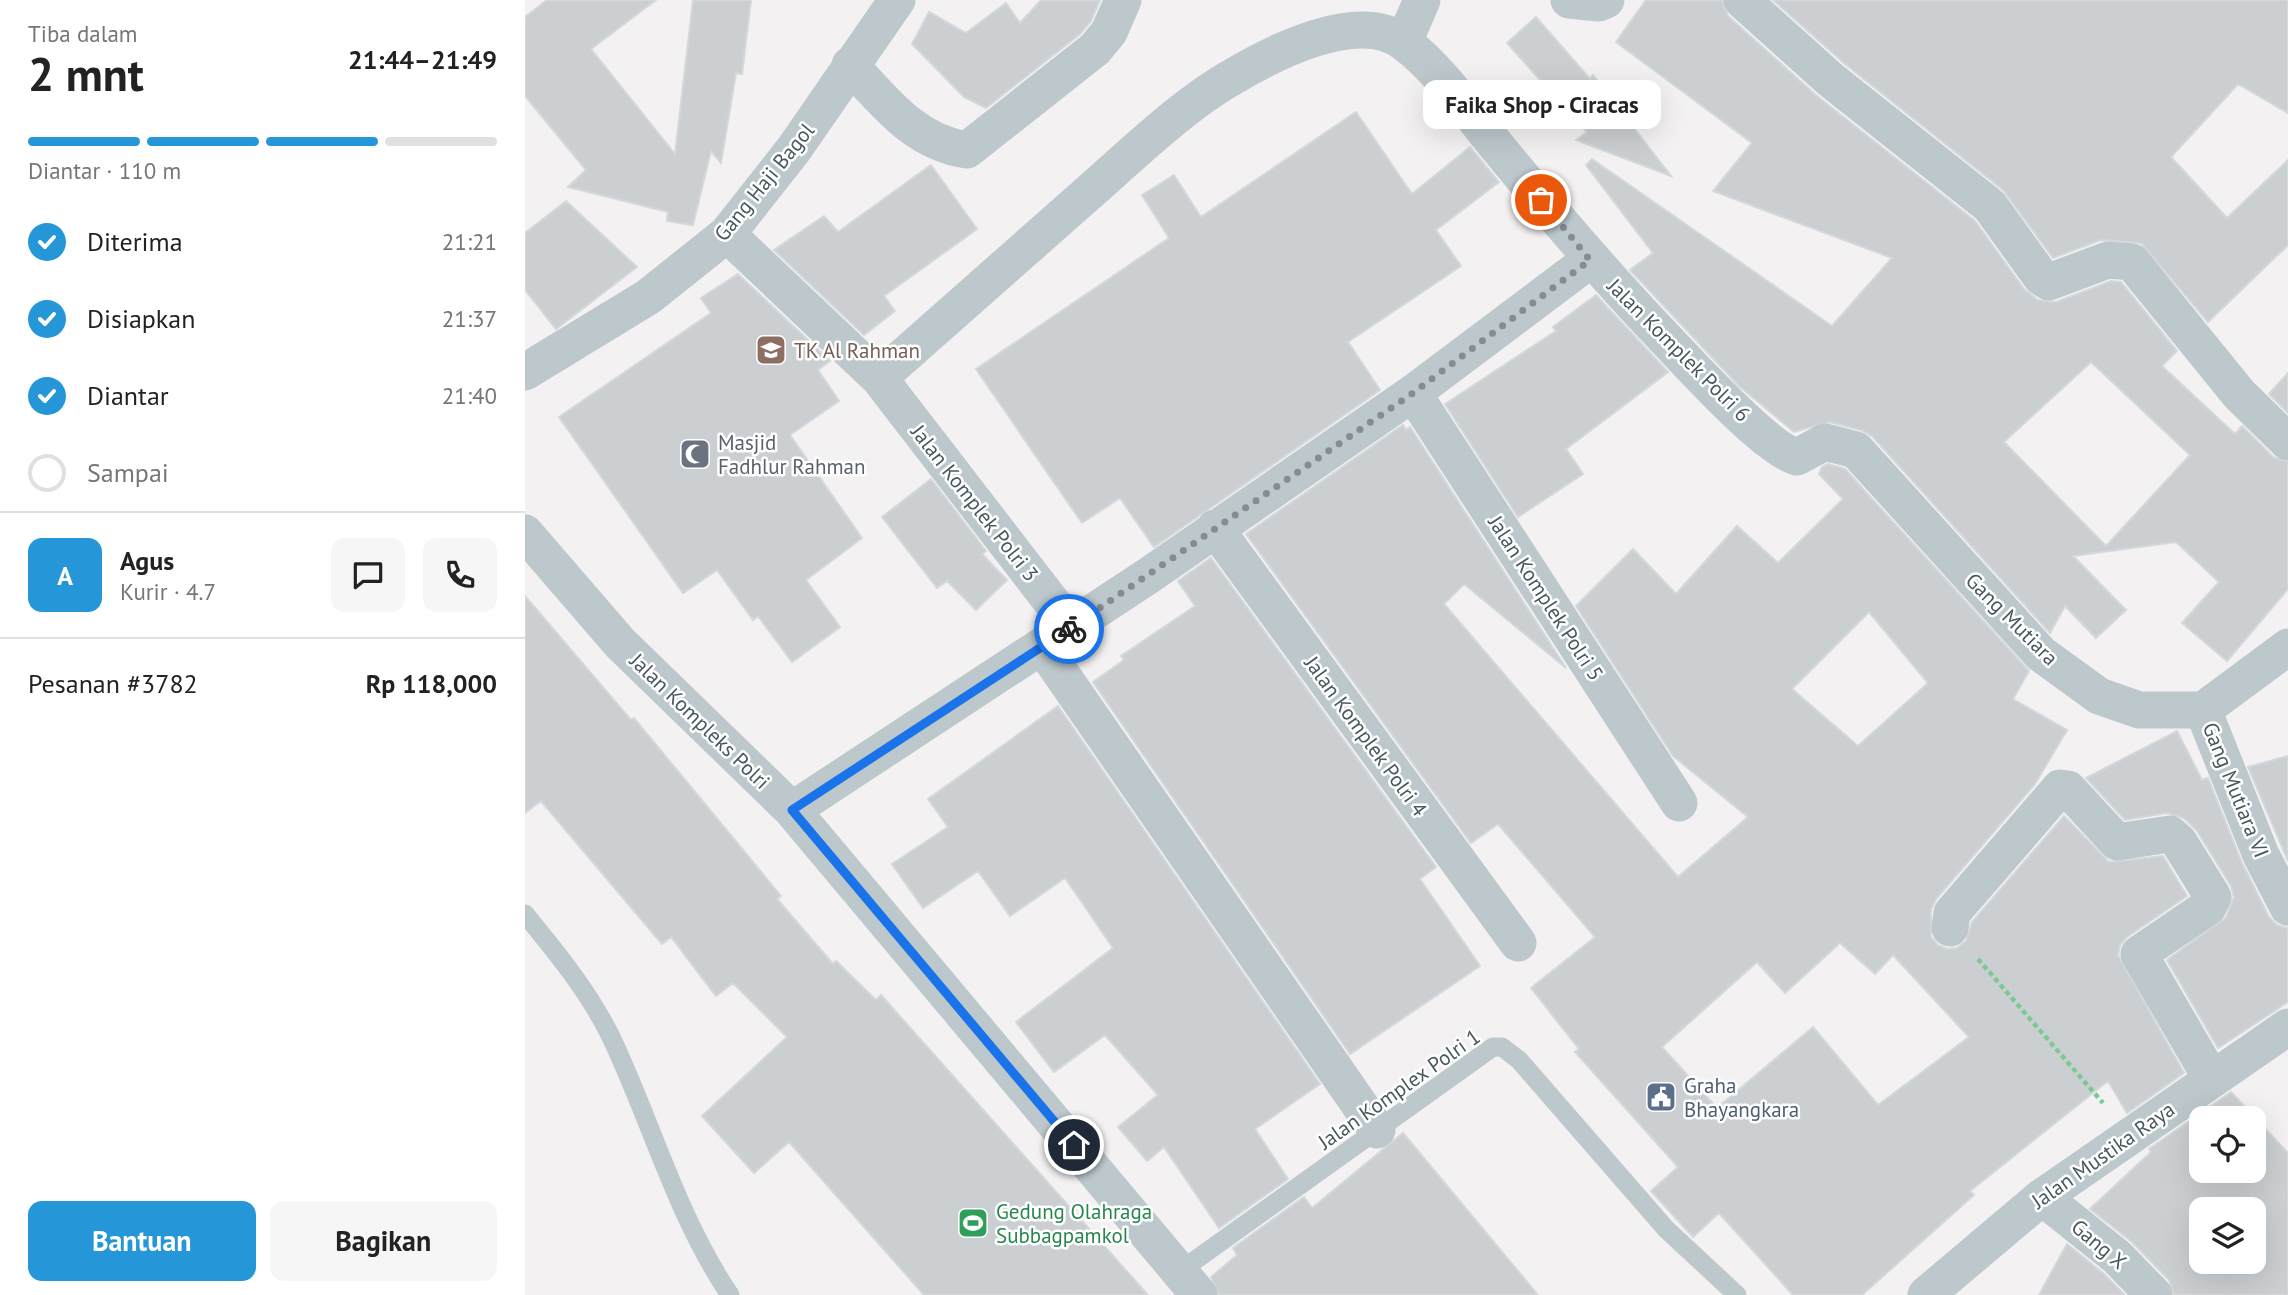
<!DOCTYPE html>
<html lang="id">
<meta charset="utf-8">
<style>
:root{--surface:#fff;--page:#f6f6f6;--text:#222;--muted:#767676;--line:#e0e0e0;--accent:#2597d9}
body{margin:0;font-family:"PT Sans",sans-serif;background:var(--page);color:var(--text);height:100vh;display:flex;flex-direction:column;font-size:26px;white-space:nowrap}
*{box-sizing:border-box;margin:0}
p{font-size:23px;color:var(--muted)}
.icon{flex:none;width:38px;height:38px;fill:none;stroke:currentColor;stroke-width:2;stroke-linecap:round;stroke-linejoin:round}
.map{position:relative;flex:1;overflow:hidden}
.side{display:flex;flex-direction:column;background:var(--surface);width:525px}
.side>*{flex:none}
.controls{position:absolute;left:1664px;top:1106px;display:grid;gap:14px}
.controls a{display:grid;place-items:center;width:77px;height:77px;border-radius:14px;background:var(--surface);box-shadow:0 7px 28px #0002;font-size:35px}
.pin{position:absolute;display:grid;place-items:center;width:60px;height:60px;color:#fff;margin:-30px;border:4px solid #fff;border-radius:50%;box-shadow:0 2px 7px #0007}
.courier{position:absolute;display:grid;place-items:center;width:70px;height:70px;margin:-35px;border:5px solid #1a73e8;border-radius:50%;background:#fff;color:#222;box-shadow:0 2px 9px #0007}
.bubble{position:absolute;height:49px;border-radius:14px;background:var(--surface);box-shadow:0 7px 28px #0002;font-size:23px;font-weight:700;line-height:49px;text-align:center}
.headline em{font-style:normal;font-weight:700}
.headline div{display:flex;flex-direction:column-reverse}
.headline{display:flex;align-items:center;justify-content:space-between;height:119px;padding:0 28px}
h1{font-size:46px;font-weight:700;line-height:52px}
.bar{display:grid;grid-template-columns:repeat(4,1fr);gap:10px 7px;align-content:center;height:84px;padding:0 28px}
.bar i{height:9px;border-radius:5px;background:var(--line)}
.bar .current{background:var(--accent)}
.bar p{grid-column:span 4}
.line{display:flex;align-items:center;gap:18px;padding:0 28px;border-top:2px solid var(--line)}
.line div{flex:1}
.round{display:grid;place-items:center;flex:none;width:74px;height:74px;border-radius:14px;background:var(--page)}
ol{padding:0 28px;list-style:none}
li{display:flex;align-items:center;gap:21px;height:77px}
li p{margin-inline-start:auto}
li .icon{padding:7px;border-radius:50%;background:var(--accent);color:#fff;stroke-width:4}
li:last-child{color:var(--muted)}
li i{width:38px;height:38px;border:4px solid var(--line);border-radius:50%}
.primary-button{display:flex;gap:14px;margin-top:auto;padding:14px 28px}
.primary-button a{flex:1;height:80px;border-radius:14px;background:var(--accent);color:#fff;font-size:28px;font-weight:700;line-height:80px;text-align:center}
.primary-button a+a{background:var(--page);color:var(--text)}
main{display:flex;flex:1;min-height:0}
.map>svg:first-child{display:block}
.building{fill:#cbcfd2;stroke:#d5d8db;stroke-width:2;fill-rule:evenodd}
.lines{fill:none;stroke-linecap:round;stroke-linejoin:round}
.path{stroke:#7cc994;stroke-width:4.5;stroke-dasharray:5 3.5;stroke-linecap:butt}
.lane{stroke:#bdc8cc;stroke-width:19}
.street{stroke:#bdc8cc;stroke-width:37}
.done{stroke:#848e91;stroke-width:7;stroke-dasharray:0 12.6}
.route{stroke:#1a73e8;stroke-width:9}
.labels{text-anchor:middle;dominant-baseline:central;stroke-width:5;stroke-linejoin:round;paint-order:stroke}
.street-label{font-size:21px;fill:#49585d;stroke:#fff}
.education-label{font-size:21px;fill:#785e54;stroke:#fff;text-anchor:start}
.worship-label{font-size:21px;fill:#5b616d;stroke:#fff;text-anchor:start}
.service-label{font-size:21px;fill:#4e5e75;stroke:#fff;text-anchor:start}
.leisure-label{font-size:21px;fill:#27864d;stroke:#fff;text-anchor:start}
</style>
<main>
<section class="side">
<div class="headline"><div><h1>2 mnt</h1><p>Tiba dalam</p></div><em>21:44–21:49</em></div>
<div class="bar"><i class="current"></i><i class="current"></i><i class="current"></i><i></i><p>Diantar · 110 m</p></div>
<ol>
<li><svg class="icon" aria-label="check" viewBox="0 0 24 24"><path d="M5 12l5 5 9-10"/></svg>Diterima<p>21:21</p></li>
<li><svg class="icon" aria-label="check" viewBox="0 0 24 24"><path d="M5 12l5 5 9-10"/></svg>Disiapkan<p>21:37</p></li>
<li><svg class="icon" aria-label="check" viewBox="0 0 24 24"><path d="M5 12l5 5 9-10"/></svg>Diantar<p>21:40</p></li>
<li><i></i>Sampai</li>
</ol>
<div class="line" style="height:126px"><b class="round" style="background:var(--accent);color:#fff">A</b><div><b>Agus</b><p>Kurir · 4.7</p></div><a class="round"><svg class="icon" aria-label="chat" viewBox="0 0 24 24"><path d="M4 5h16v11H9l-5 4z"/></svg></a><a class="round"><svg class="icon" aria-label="phone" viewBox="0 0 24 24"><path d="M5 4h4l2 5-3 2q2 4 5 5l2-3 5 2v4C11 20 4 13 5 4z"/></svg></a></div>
<div class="line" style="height:91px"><div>Pesanan #3782</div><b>Rp 118,000</b></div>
<div class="primary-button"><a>Bantuan</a><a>Bagikan</a></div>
</section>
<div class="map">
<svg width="1763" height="1295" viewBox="0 0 1763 1295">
<rect width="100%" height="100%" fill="#f3f1f1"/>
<path class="building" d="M 22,0 L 131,0 L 66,49 L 150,154 L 168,0 L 226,0 L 217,74 L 211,73 L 196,163 L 186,151 L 168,225 L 142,221 L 143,212 L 43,187 L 61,170 L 0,96 L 0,17 Z
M 516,0 L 575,0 L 566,21 L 555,34 L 461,108 L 439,97 L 387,44 L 404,12 L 441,33 L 481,3 L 495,23 Z
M 1121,0 L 1197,0 L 1203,16 L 1292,96 L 1450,221 L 1499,289 L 1513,300 L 1531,302 L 1586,281 L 1596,282 L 1652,351 L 1637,366 L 1710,434 L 1717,426 L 1748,457 L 1763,462 L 1763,589 L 1702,661 L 1657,623 L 1694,582 L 1651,542 L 1548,556 L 1601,610 L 1571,638 L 1540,606 L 1525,633 L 1347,436 L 1336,430 L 1304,422 L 1269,432 L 1214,386 L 1105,270 L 1128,253 L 1061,165 L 1067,159 L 1307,326 L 1367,258 L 1188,191 L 1227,143 L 1091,42 ZM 1566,362 L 1665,455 L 1581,546 L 1479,442 Z
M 1248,0 L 1763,0 L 1763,113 L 1713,84 L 1646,157 L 1702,218 L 1763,160 L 1763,245 L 1683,322 L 1616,243 L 1576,240 L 1528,258 L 1478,190 L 1320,64 Z
M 1011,17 L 1065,79 L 1068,75 L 1146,176 L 1051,140 L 1062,132 L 982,43 Z
M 831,112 L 887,194 L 945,147 L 974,182 L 911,230 L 936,266 L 823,342 L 855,390 L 629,547 L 595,498 L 557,523 L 451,369 L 644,238 L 617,195 L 649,175 L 676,217 Z
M 406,165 L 452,229 L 359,296 L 370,311 L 339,335 L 249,250 L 299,216 L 313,232 Z
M 41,201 L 112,267 L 31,329 L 0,290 L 0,233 Z
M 213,274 L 305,361 L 293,370 L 314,401 L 265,435 L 337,538 L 281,580 L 315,627 L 267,662 L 233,616 L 228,620 L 192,570 L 158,593 L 34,417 L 186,313 L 176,298 Z
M 1071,295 L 1143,372 L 1041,449 L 1058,474 L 993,517 L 920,404 L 1031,331 L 1028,327 Z
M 1763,373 L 1763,413 L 1744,394 Z
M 878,425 L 881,430 L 885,427 L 1041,668 L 939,584 L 919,604 L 1153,877 L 1223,817 L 1148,756 L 1051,606 L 1108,549 L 1151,594 L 1212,526 L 1253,563 L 1318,499 L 1294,474 L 1297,467 L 1303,464 L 1320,469 L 1504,671 L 1488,699 L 1542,730 L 1510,784 L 1411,899 L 1406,910 L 1406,937 L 1413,945 L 1422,949 L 1432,948 L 1441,941 L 1447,922 L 1539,816 L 1584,862 L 1638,856 L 1662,896 L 1602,937 L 1595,945 L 1593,955 L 1659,1073 L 1602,1113 L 1583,1081 L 1445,1191 L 1449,1195 L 1337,1295 L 1268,1295 L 1194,1213 L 1168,1237 L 1126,1191 L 1153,1167 L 1050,1052 L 1054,1049 L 1006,988 L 1070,937 L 973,824 L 946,843 L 721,534 ZM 1344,612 L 1403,683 L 1333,746 L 1267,689 ZM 1315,943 L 1350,974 L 1368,955 L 1444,1037 L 1353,1105 L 1288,1027 L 1192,1108 L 1137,1047 L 1232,962 L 1260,993 Z
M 406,479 L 461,551 L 457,554 L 482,580 L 451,610 L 422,581 L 412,588 L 357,517 Z
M 686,558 L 911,867 L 895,879 L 955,966 L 825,1054 L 568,682 L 599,660 L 596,656 L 670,606 L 653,581 Z
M 0,596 L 106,720 L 109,718 L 256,896 L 252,899 L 308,964 L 311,961 L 351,1000 L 356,995 L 623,1295 L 399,1295 L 264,1142 L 229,1173 L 177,1116 L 262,1037 L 208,983 L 191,996 L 146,937 L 137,944 L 16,801 L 0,813 Z
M 533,706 L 795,1084 L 730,1129 L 763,1179 L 694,1228 L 639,1147 L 622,1161 L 593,1127 L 633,1095 L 580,1035 L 529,1072 L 491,1022 L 588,948 L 540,878 L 485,916 L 453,871 L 398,908 L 367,864 L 423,827 L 403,799 Z
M 1652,731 L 1677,780 L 1683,778 L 1717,863 L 1744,917 L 1752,925 L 1763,928 L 1763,1002 L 1693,1048 L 1642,960 L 1701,917 L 1709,897 L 1706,886 L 1672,831 L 1659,818 L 1642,813 L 1600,820 L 1561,778 Z
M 1763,756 L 1763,861 L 1723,767 Z
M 1706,1092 L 1763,1153 L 1763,1295 L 1649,1295 L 1644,1280 L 1607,1242 L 1565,1209 L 1626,1152 L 1624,1149 ZM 1676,1118 L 1729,1118 L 1729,1171 L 1676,1171 ZM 1676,1209 L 1729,1209 L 1729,1262 L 1676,1262 Z
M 878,1133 L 1013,1295 L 694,1295 L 686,1277 L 712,1255 L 708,1248 L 779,1197 L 787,1208 Z
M 1542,1244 L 1578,1273 L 1600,1295 L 1514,1295 Z"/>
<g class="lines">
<path class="path" d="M 1453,959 L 1578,1103"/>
<path class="lane" d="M 0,914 C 32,953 64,992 86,1037 C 127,1123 151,1215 205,1295
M 655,1271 L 968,1047 L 977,1047 L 994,1060 L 1141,1229 L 1212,1295"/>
<path class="street" d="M 1044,0 L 1074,3 L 1081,0
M 1217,0 L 1306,80 L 1465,206 L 1516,277 L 1524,282 L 1583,260 L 1607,262 L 1714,394 L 1763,442
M 879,42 L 897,0
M 325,65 C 360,102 389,142 442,150 L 570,49 L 584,32 L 598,0
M 202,234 L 354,378 L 546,627
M 0,372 L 123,297 L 202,234 L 269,149 L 372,0
M 354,378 C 423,317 492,256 561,195 C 602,159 657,106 704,79 C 747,53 835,7 881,44 C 917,72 945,114 974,149 C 1025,211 1077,272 1132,330 C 1158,357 1240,449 1272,457 L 1300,442 L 1331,450 L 1516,654 L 1574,696 L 1614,710 L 1678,710 L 1763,647
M 888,393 L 1154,803
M 690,528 L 993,943
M 0,533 L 95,643 L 267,810 L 674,1295
M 517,646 L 852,1130
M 1678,710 L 1736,855 L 1763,907
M 267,810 L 623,576 L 888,393 L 1065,260
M 1425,928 L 1427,913 L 1535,788 L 1543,789 L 1592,842 L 1645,834 L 1654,842 L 1688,897 L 1683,907 L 1614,954 L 1686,1078
M 1517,1197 L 1592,1257 L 1629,1295
M 1401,1295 L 1517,1197 L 1763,1027"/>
</g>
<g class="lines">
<path class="done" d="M 544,629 L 888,393 L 1065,260 L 1016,200"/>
<path class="route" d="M 544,629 L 267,810 L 549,1145"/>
</g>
<defs>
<g id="school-square" transform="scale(1.575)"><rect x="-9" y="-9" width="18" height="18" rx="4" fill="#8d6e63" stroke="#fff"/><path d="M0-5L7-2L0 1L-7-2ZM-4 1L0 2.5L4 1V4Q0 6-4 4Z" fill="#fff"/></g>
<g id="mosque-square" transform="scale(1.575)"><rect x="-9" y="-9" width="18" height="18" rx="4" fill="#6b7280" stroke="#fff"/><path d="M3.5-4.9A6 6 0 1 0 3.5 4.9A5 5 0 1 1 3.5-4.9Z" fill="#fff"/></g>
<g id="civic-square" transform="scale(1.575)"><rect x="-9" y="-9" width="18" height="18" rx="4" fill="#5c6f8a" stroke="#fff"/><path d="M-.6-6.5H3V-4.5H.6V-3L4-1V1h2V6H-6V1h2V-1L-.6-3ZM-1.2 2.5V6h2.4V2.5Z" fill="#fff"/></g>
<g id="stadium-square" transform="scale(1.575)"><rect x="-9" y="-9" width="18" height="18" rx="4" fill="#2e9e5b" stroke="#fff"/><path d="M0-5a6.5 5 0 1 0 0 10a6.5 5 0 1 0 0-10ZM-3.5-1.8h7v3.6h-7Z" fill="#fff"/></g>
</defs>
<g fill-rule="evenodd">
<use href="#school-square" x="246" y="350"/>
<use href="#mosque-square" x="170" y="454"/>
<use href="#civic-square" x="1136" y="1097"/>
<use href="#stadium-square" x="448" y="1223"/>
</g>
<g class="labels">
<g class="street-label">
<text transform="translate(239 182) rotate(-51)">Gang Haji Bagol</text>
<text transform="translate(1154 350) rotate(45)">Jalan Komplek Polri 6</text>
<text transform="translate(450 503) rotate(52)">Jalan Komplek Polri 3</text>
<text transform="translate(1021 598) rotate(57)">Jalan Komplek Polri 5</text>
<text transform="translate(1487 619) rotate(45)">Gang Mutiara</text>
<text transform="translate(175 721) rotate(44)">Jalan Kompleks Polri</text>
<text transform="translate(841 736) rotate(54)">Jalan Komplek Polri 4</text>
<text transform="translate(1711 790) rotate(68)">Gang Mutiara VI</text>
<text transform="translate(874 1089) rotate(-35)">Jalan Komplex Polri 1</text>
<text transform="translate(1578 1155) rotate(-35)">Jalan Mustika Raya</text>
<text transform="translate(1574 1244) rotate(40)">Gang X</text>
</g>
<g class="education-label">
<text x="269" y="350">TK Al Rahman</text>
</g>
<g class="worship-label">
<text x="193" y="442">Masjid<tspan x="193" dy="24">Fadhlur Rahman</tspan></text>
</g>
<g class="service-label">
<text x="1159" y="1085">Graha<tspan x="1159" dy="24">Bhayangkara</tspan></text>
</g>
<g class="leisure-label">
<text x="471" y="1211">Gedung Olahraga<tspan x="471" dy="24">Subbagpamkol</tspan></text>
</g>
</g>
</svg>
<div class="controls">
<a><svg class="icon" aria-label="locate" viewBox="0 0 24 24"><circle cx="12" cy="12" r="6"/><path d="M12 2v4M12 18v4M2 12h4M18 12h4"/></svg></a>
<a><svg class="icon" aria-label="layers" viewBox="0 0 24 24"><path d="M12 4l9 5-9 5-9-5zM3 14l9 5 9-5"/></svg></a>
</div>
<div class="pin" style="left:1016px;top:200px;background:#ea580c"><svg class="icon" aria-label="bag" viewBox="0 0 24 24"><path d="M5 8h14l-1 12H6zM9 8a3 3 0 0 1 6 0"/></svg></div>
<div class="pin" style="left:549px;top:1145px;background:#1f2937"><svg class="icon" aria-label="home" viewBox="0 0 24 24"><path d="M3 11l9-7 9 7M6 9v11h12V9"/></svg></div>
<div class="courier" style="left:544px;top:629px"><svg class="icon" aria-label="bike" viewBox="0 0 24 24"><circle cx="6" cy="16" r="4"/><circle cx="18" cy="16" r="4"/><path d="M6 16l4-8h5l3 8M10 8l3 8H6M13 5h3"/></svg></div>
<div class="bubble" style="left:898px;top:80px;width:238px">Faika Shop - Ciracas</div>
</div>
</main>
